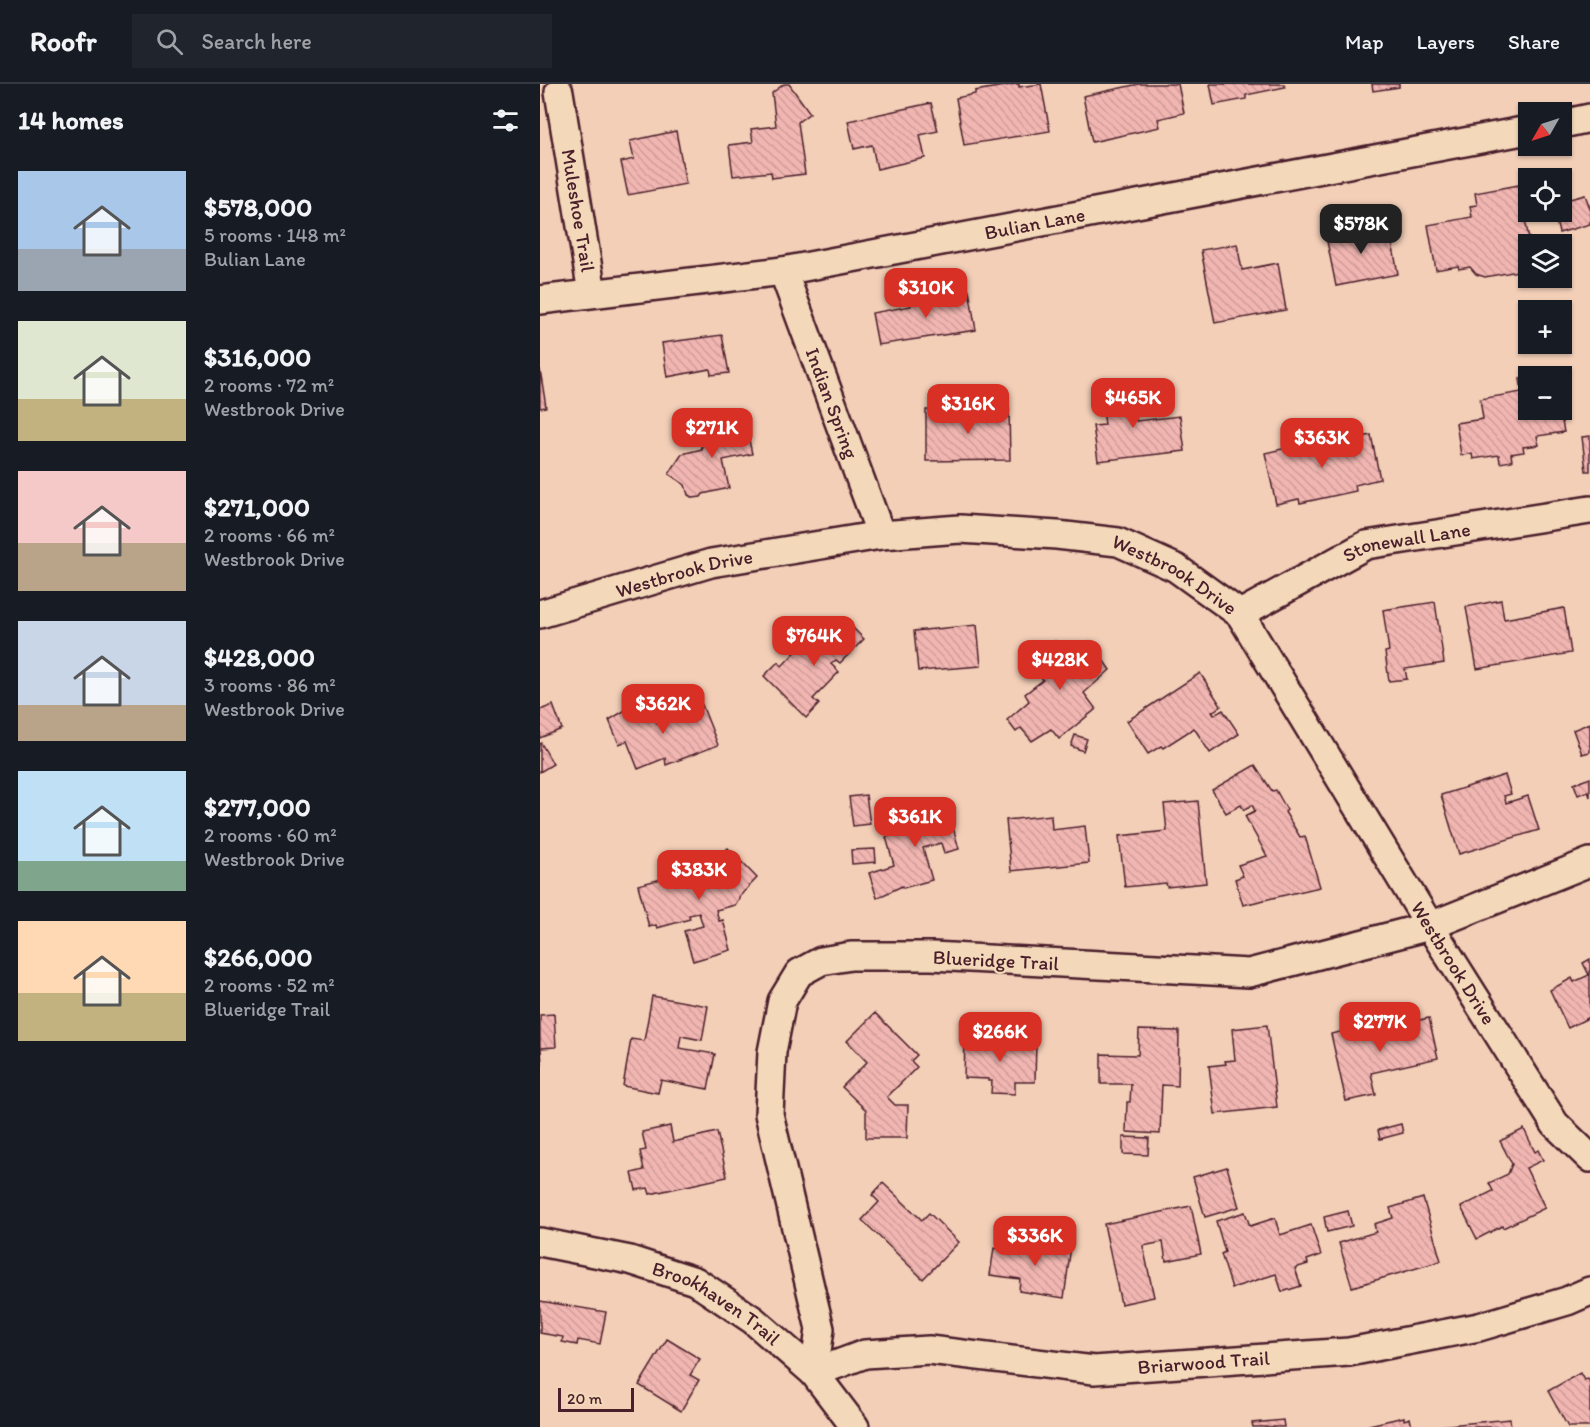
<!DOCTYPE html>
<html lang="en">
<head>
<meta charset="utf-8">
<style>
	body { margin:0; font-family:Itim,sans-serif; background:#20242c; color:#f1f3f6; height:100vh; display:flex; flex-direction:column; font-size:22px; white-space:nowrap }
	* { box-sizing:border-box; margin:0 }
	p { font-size:20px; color:#9ea1a6 }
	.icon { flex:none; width:33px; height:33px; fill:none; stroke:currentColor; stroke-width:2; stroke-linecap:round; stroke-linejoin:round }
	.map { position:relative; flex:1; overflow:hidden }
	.side { display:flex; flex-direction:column; background:#171b24; width:540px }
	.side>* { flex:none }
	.needle { width:39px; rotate:231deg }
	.buttons { position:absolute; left:978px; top:18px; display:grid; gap:12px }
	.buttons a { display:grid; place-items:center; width:54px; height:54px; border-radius:0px; background:#171b24; box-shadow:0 2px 4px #0004; font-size:30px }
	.scale { position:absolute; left:18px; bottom:15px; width:76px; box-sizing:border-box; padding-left:6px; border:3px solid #4a1f2b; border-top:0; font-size:16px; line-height:21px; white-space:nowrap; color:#4a1f2b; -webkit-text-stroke:4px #f3d9ba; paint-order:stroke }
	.price { position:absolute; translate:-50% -51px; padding:0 14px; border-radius:12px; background:#d93025; color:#fff; font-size:20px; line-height:39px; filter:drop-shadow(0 2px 3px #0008) }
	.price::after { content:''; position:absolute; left:50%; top:36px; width:18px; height:14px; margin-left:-9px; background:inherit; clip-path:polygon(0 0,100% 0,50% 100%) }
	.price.current { background:#222; color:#fff }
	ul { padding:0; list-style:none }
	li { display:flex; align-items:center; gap:18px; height:150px; padding:0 18px }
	li span { display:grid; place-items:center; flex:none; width:168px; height:120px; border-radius:0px; color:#555 }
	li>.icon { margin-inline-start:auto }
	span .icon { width:72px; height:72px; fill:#fffc; stroke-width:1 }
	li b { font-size:26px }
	h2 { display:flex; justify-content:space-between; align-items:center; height:72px; padding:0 18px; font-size:26px }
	header { display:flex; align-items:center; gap:36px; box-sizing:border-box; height:84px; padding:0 30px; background:#171b24; border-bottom:2px solid #363941 }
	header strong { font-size:28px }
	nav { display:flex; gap:33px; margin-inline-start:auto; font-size:21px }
	.search { width:420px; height:54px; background:#20242c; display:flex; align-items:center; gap:15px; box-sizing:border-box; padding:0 21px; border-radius:0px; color:#9ea1a6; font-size:22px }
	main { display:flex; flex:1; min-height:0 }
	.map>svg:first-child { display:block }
	.building { fill:url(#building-back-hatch); stroke:#4a1f2b; stroke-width:1.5 }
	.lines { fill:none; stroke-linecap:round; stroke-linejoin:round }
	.minor-casing { stroke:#4a1f2b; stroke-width:32 }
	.minor { stroke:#f3d9ba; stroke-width:27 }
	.labels { text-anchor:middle; stroke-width:4.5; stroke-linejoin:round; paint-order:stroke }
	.street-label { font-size:20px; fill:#4a1f2b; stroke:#f3d9ba }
</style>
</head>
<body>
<header>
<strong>Roofr</strong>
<div class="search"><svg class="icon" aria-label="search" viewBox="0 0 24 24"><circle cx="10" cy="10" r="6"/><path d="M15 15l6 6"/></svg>Search here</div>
<nav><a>Map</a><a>Layers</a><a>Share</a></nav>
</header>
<main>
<section class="side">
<h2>14 homes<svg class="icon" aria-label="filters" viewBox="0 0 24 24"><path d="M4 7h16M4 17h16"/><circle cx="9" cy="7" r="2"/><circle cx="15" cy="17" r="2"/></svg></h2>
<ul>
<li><span style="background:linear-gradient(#a9c7e8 65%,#9aa5b1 0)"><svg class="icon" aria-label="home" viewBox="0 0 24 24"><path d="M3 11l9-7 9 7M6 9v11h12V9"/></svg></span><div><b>$578,000</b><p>5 rooms · 148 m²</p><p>Bulian Lane</p></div></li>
<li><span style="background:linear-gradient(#dfe7d0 65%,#c2b280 0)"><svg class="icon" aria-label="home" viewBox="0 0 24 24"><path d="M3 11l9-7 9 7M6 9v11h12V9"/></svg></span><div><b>$316,000</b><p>2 rooms · 72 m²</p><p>Westbrook Drive</p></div></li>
<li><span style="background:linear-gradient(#f6c9c9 60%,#b9a48a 0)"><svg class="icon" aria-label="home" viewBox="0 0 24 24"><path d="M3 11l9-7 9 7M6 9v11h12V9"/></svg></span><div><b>$271,000</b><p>2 rooms · 66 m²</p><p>Westbrook Drive</p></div></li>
<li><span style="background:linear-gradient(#c9d6e8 70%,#b9a48a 0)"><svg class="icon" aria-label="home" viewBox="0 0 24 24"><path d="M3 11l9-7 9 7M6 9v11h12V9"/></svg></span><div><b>$428,000</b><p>3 rooms · 86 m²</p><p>Westbrook Drive</p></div></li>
<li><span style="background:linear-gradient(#bfe0f5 75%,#7fa58c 0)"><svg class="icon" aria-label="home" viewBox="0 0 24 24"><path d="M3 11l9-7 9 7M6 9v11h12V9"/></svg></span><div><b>$277,000</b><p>2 rooms · 60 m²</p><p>Westbrook Drive</p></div></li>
<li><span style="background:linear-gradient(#ffd9b3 60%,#c2b280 0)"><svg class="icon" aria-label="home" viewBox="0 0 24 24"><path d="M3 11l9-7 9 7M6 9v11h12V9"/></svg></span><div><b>$266,000</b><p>2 rooms · 52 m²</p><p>Blueridge Trail</p></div></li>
</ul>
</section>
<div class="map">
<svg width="1050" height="1343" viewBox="0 0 1050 1343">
	<defs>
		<pattern id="building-back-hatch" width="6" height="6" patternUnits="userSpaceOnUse" patternTransform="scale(1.5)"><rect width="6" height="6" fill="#f1b6b1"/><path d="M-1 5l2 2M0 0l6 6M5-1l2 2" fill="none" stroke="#d09c98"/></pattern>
	</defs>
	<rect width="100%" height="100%" fill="#f3cfb8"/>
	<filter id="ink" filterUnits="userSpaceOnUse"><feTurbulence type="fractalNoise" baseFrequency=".0167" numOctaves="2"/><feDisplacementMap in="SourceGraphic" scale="12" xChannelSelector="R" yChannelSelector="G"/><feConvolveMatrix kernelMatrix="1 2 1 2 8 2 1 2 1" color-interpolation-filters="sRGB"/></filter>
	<g filter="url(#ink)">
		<!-- building -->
		<g class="building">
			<path d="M244,0H249L270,29L258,38L265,90L232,94L231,88L193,92L189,61L213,58L211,45L236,42L232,9Z"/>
			<path d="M476,0H479V3L501,0L510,47L424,61L416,14L435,10V7Z"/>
			<path d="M599,0H638L644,29L618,35L620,43L552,58L543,12Z"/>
			<path d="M670,0H744L745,3L706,11V15L674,21Z"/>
			<path d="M832,0H859V3L833,7Z"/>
			<path d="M391,19L398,47L380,51L385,74L337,85L332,61L314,65L308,37Z"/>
			<path d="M136,47L146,100L88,111L81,78L94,75L90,57Z"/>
			<path d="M978,101L990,160L988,164L982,165L984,186L945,193L936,190L930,183L919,185L918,182L896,186L888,141L932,133L930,122L937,121L935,109Z"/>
			<path d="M1045,111L1050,124V140L1019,149L1014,128H1022V117Z"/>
			<path d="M849,142L858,190L796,202L785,147L802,144L804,151Z"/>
			<path d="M697,160L702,186L738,179L746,226L675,239L661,166Z"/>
			<path d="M429,206L436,246L338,261L332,229L371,222L370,216Z"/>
			<path d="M182,251L189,289L171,291L170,285L127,293L122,259Z"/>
			<path d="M0,285L6,323L0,324Z"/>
			<path d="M988,294V326H1020L1024,348L997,352L999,361L983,363L984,368L971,370L972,377L960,379L959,371L933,375L932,370L921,371L916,339L943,335L940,315L982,308L980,295Z"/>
			<path d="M588,299L591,322H593L596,337L640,332L645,367L558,377L553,342L565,341L560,302Z"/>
			<path d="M469,325L470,376L386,377V326Z"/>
			<path d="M205,337L212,370L183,376L189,404L163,410L161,413L153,414L148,411L145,401L129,390L142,370L162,365L158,346L162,340L166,345Z"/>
			<path d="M831,351L840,395L815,401L816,407L760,419L759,415L736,420L725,369L793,353L795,359Z"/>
			<path d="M1050,352V387H1046L1042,353Z"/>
			<path d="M961,516L964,535L1024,524L1031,569L937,585L926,523Z"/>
			<path d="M895,518L904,579L865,585L867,595L849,597L845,568L849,567L843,526Z"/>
			<path d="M303,534L324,555L300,579L296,576L291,580L299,588L273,615L279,620L266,634L224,592L238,578L242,582L267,556L272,561L275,557L278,559Z"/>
			<path d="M437,541L441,582L378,587L374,547Z"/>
			<path d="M515,557L527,574L550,557L570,586L544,609L556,625L519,655L511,645L492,657L481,644L476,648L467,636L489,617L485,610L503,596L489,575Z"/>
			<path d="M660,589L681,622L672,628L674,631L683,626L699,650L670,669L654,644L623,664L621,662L608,670L587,637Z"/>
			<path d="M102,616L109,637L115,634L117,639L162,621L178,661L126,681L125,674L98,685L87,657L79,660L69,636Z"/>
			<path d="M13,621L22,645L0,654V626Z"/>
			<path d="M1050,639V668L1042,670L1033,646Z"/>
			<path d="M535,651L547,655L543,667L531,662Z"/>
			<path d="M1,659L13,680L0,688V660Z"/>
			<path d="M715,681L732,707L736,706L747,726L745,728L760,753L765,752L780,803L703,821L695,795L703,792L698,781L727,772L705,732L715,727L712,721L704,726L701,721L686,729L672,706Z"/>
			<path d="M965,691L971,710L964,712L966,719L988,712L999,746L919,770L901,711Z"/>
			<path d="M1050,694V713L1048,707L1038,711L1034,700Z"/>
			<path d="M326,711L330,740L313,742L309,713Z"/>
			<path d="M658,717L666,799L627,803L626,799L585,803L579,752L627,747L624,720Z"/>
			<path d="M406,718L419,765L404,769L401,759L383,764L392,796L363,804L362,802L337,814L329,789L354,781L346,753L363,748L358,732Z"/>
			<path d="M511,731L512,746L545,742L549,779L471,787L466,736Z"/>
			<path d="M188,764L217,794L199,813V815L195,821L176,826L179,837L183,836L191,866L153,877L144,847L163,842L159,829L149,831L150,835L117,844L116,841L109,843L98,801L133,792L132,788L175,776Z"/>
			<path d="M335,765L336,778L312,780L311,766Z"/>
			<path d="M1050,875V933L1028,944L1010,906L1032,894L1034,898L1049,891L1043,879Z"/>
			<path d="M112,912L168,922L162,956L141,952L139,964L175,970L168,1005L121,996L118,1009L83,1002L91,955L104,957Z"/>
			<path d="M335,929L377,971L371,977L377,983L347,1013L355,1021H368L367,1054H326V1026L302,1003L327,978L307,957Z"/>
			<path d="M14,930L16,963L1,964L2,981H0V931Z"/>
			<path d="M889,934L898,974L831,989L836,1011L806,1017L791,950L827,942L828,947Z"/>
			<path d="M727,941L737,1023L675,1030L669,982L686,980L685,977L695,976L692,945Z"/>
			<path d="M599,946L639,947L638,1002L622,1001L620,1050L586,1048L587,1018H590L591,1000H561V970L598,971Z"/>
			<path d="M425,955L496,960L495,998H475V1010L451,1009L452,997H448V995L424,994Z"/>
			<path d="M861,1040L863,1049L840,1055L838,1046Z"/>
			<path d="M130,1042L133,1058L177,1048L187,1093L110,1110L108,1104L96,1106L92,1089L104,1086L100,1067L106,1066L102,1048Z"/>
			<path d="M984,1045L995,1068L998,1066L1003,1076L986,1084L1005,1124L963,1144L962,1142L937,1155L921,1123L953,1107L949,1099L968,1090L972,1080L960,1057Z"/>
			<path d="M583,1053L609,1054L608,1071L583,1070Z"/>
			<path d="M687,1083L699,1123L665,1133L653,1093Z"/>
			<path d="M343,1099L382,1136L389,1129L419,1158L383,1195L322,1136L339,1118L332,1111Z"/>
			<path d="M883,1114L901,1177L812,1203L799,1159L836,1148L834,1140L853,1134L850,1124Z"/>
			<path d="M651,1122L661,1170L626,1177L623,1158L603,1162L614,1213L581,1220L564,1140Z"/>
			<path d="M808,1127L812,1142L787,1148L784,1133Z"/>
			<path d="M705,1128L710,1142L735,1134L740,1151L771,1141L781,1171L767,1176L768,1180L755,1184L761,1202L742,1208L736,1190L692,1204L681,1170L685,1168L676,1137Z"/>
			<path d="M486,1156L531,1162L524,1214L479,1207L480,1195L450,1191L454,1164L485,1168Z"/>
			<path d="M0,1217L66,1228L60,1260L38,1256L37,1261L22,1258L23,1253L0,1249Z"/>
			<path d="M127,1255L160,1275L150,1291L159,1296L141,1327L99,1301Z"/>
			<path d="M1040,1289L1044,1296L1048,1295L1050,1299V1343H1028L1008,1307Z"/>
			<path d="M864,1333V1336L870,1334L872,1343H830L829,1341Z"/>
			<path d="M970,1335L971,1343H899V1342Z"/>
			<path d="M743,1336L744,1343H713L712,1339Z"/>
		</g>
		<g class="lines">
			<!-- minor casing -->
			<g class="minor-casing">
				<g id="minor">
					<path id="s1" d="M19,8L52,209"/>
					<path d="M1022,40L1050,34"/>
					<path id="s2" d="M243,187L341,451"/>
					<path id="s3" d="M0,216L243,187L988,46"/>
					<path id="s4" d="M0,530L171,479L341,451L420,445L517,451L578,458L636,484L700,530L890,842L1015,1040L1050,1074"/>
					<path id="s5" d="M700,530L826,461L1050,426"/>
					<path id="s6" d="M1050,778L890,842L709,889L392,872H311L281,877L259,889L242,917L232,968L229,1030L280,1245L274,1289L325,1270L389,1266L554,1286L809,1268L939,1243L1027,1217L1050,1207"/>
					<path id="s7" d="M0,1158L90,1176L155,1197L213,1236L274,1289L315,1343"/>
				</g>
			</g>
			<!-- minor -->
			<use href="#minor" class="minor"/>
		</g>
	</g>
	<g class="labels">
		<!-- street labels -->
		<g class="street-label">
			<text dy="7" stroke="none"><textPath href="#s1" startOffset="120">Muleshoe Trail</textPath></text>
			<text dy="7" stroke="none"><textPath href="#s3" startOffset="501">Bulian Lane</textPath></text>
			<text dy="7" stroke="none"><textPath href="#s2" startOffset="141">Indian Spring</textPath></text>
			<text dy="7" stroke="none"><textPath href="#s5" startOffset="184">Stonewall Lane</textPath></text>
			<text dy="7" stroke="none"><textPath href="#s4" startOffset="150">Westbrook Drive</textPath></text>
			<text dy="7" stroke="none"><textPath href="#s4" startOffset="654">Westbrook Drive</textPath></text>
			<text transform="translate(456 876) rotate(3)" y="7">Blueridge Trail</text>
			<text dy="7" stroke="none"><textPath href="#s4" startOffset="1140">Westbrook Drive</textPath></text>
			<text dy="7" stroke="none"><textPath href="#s7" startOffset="189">Brookhaven Trail</textPath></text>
			<text dy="7" stroke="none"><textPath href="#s6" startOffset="1620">Briarwood Trail</textPath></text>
		</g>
	</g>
</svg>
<div class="buttons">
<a><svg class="needle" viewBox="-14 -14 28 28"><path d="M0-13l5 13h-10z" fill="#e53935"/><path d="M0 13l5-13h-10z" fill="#9ea1a6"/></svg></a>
<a><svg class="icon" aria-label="locate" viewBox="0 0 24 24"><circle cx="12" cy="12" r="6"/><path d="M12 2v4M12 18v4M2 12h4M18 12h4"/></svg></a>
<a><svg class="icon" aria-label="layers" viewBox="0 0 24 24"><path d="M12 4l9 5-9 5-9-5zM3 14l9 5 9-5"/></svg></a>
<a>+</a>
<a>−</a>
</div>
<div class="scale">20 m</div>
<b class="price current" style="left:821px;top:171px">$578K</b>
<b class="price" style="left:386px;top:235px">$310K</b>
<b class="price" style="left:593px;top:345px">$465K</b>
<b class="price" style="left:428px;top:351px">$316K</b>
<b class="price" style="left:172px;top:375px">$271K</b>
<b class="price" style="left:782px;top:385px">$363K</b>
<b class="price" style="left:274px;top:583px">$764K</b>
<b class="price" style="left:520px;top:607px">$428K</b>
<b class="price" style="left:123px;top:651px">$362K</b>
<b class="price" style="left:375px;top:764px">$361K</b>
<b class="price" style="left:159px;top:817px">$383K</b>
<b class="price" style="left:840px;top:969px">$277K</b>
<b class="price" style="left:460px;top:979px">$266K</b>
<b class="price" style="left:495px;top:1183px">$336K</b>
</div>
</main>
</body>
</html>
